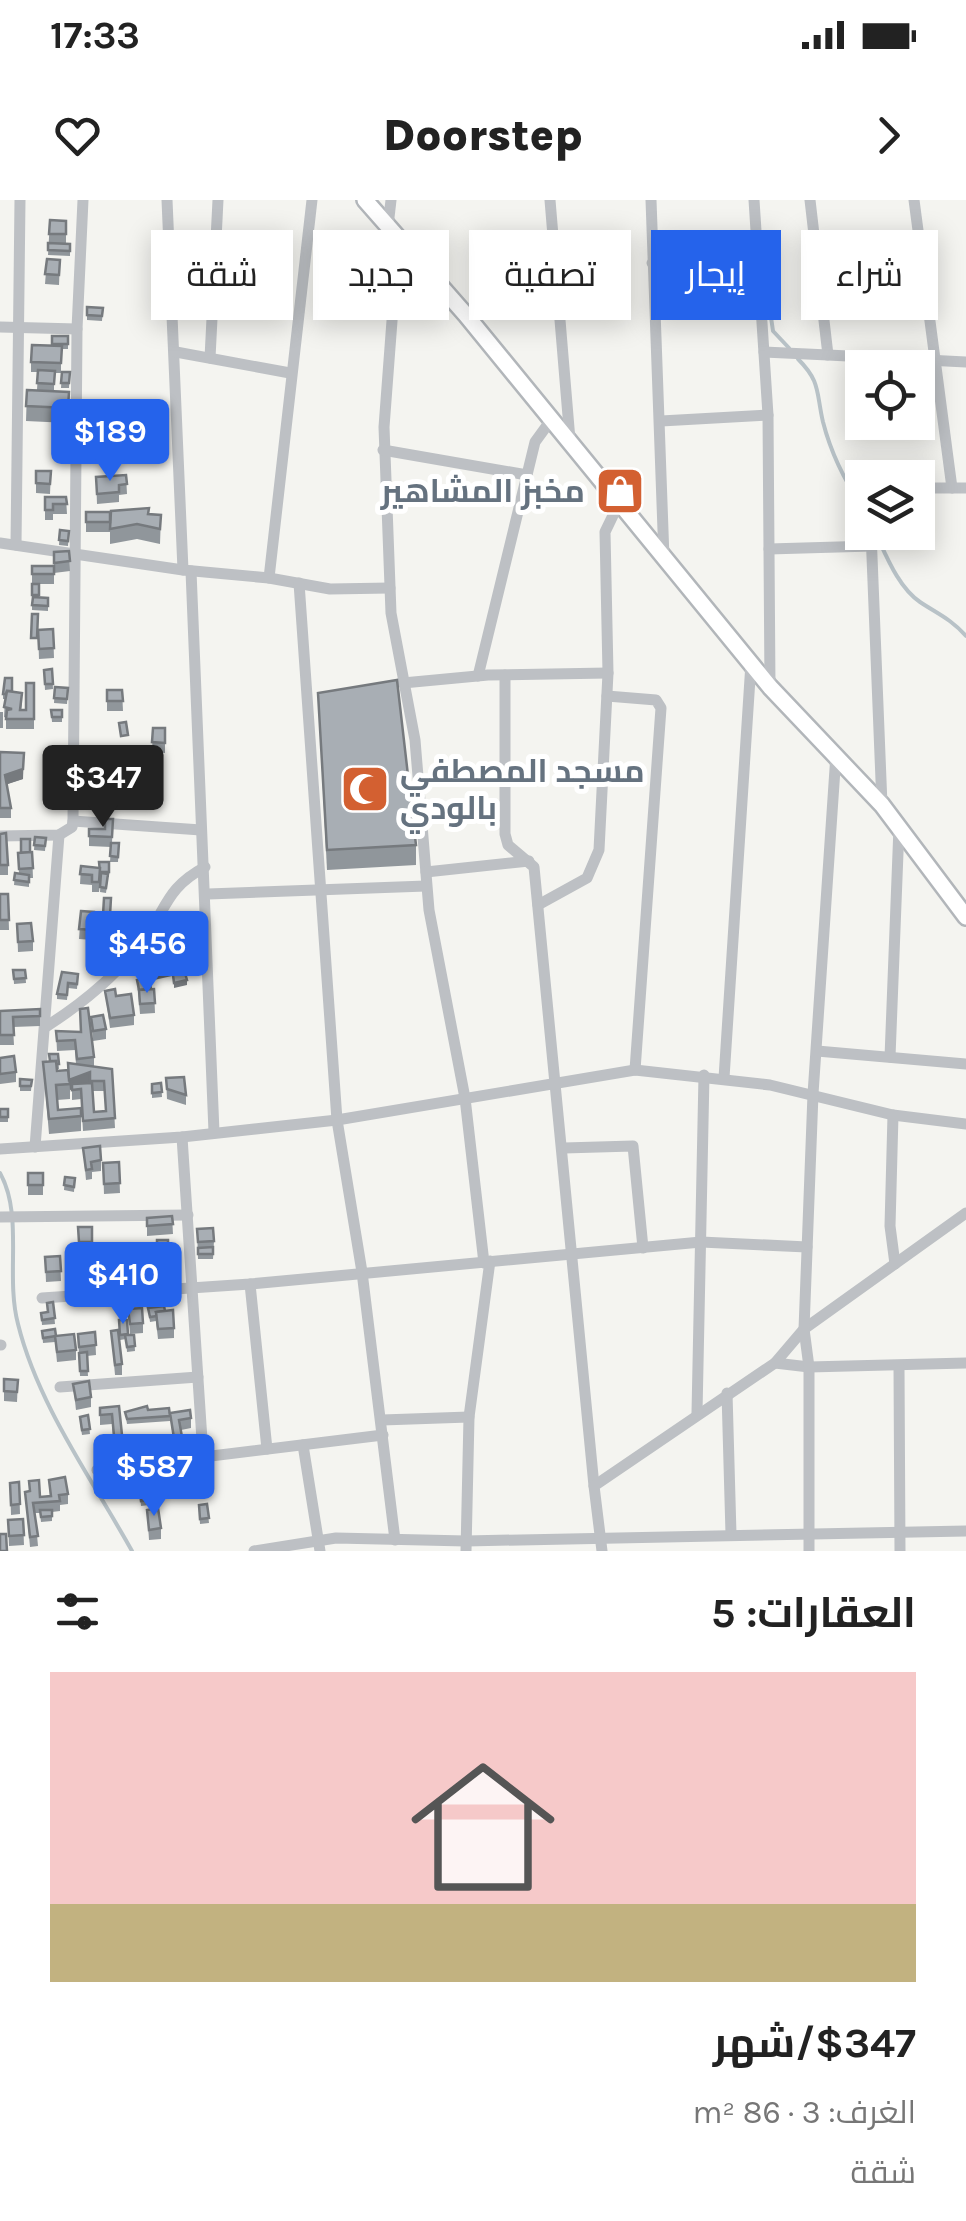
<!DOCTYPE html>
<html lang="ar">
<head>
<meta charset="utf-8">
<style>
	body { margin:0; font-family:Karla,Cairo,sans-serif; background:#f2f2f2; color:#222; direction:rtl; height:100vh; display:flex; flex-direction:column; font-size:38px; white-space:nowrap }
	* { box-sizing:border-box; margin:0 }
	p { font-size:32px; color:#767676 }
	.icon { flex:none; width:55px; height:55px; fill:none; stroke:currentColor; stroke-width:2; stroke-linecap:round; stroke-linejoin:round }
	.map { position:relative; height:1351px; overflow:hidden; direction:ltr }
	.details { display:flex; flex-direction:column; background:#fff; flex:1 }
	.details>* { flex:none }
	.hud { position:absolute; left:30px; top:30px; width:908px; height:90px; direction:rtl; display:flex; gap:20px }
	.buttons { position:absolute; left:845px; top:150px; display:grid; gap:20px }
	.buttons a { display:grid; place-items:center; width:90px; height:90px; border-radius:0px; background:#fff; box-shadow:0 5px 25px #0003; font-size:50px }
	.price { position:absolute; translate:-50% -85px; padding:0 22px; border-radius:10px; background:#2563eb; color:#fff; font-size:32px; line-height:65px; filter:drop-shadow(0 2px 5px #0008) }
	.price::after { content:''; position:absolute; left:50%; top:60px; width:30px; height:22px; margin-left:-15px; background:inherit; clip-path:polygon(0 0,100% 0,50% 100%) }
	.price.current { background:#222; color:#fff }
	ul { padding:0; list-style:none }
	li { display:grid; align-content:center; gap:20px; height:530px; padding:0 50px }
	li span { display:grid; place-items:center; height:310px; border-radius:0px; color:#555 }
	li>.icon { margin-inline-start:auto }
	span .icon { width:180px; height:180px; fill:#fffc; stroke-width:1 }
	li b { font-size:42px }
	h2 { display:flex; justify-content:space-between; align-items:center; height:120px; padding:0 50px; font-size:42px }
	.tag { padding:0 35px; border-radius:0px; background:#fff; box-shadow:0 5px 25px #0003; font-size:35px; line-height:90px }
	.tag.current { background:#2563eb; color:#fff }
	.status { display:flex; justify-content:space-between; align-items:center; height:70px; padding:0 50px; background:#fff; direction:ltr }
	.status svg { height:28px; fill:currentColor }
	header { display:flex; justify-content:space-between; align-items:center; height:130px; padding:0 50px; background:#fff; font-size:45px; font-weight:800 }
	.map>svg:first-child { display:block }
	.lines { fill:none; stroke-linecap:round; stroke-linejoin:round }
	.stream { stroke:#b8c2c7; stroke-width:4 }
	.secondary-casing { stroke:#b2b6ba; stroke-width:20 }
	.street { stroke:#bdc0c4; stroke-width:11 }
	.secondary { stroke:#fff; stroke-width:15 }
	.wall { fill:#90969b; fill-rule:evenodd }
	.shaded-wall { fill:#767a7e }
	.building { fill:#a8aeb4; stroke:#767a7e; stroke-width:2.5 }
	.labels { text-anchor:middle; stroke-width:10; stroke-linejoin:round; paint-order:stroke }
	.poi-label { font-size:32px; font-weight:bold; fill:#65727f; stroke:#fff; text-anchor:end }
</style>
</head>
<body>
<div class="status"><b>17:33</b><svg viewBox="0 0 49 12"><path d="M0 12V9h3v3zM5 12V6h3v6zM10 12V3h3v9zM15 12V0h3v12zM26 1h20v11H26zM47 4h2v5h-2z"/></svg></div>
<header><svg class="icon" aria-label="forward" viewBox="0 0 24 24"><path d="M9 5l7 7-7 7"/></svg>Doorstep<svg class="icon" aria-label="heart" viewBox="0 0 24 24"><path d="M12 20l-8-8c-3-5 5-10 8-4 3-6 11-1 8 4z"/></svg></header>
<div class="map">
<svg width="966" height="1351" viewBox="0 0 966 1351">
	<rect width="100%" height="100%" fill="#f4f4f0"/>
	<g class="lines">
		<!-- stream -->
		<g class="stream">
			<path d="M764,69L773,131L789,148"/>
			<path d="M798,159C821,182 816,192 823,222C831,253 844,280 862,306"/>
			<path d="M875,332C886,355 898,387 920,402C938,414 951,419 966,436"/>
			<path d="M0,973C24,1016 5,1075 18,1124C38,1205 92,1279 132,1351"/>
		</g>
		<!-- secondary casing -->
		<g class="secondary-casing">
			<path id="secondary" d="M365,0L466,115L770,487L882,605L966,717"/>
		</g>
		<!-- street -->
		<g class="street">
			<path d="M167,0L183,370"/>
			<path d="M550,0L570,240"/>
			<path d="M651,0L664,358"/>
			<path d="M754,0L768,215L770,487"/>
			<path d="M810,0L828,155L966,162"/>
			<path d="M914,0L952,288"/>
			<path d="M388,26L391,0"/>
			<path d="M411,52L395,81L384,227L391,413L415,540L429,710L465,898L484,1063"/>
			<path d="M652,63L757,56"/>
			<path d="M0,127L77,129"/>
			<path d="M176,152L290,173"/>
			<path d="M764,152L828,155"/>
			<path d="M210,158L218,0"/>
			<path d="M661,221L768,215"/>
			<path d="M383,250L527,275"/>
			<path d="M918,288H966"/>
			<path d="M871,332L882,605"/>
			<path d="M0,343L183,370L269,378L312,0"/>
			<path d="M16,345L20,0"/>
			<path d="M769,349L872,346"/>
			<path d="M191,371L214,932"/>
			<path d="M269,378L330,389L390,388"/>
			<path d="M299,383L337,920L362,1072L395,1340"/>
			<path d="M505,475V634L508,645L534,667L594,1286"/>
			<path d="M478,476L535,242L551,220"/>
			<path d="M403,483L488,475L608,473"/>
			<path d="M607,496L656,500L661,508L635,870"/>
			<path d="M73,621L201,630"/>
			<path d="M0,636L59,635L72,627L73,621L77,129L83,0"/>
			<path d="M426,672L529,661"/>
			<path d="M208,694L426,686"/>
			<path d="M538,705L587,678L599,650L608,473L605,332L619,303"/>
			<path d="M47,826C83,803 115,777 141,743C167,711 164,689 205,667"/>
			<path d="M817,851L966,864"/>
			<path d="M890,857L899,627"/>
			<path d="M724,878L751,463"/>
			<path d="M893,915L890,1026L895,1064"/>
			<path d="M182,937L203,1255"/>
			<path d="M35,947L59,635"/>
			<path d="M564,948L633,946L643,1048"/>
			<path d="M0,949L182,937L337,920L635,870L770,885L893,915L966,924"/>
			<path d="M0,1017L188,1015"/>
			<path d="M250,1084L267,1249"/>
			<path d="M42,1098L250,1084L701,1042L807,1047"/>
			<path d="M0,1145H1"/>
			<path d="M775,1163L809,1167L966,1163"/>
			<path d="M899,1167L900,1351"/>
			<path d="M60,1187L198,1177"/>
			<path d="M727,1193L731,1334"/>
			<path d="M697,1213L704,875"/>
			<path d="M382,1220L469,1217"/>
			<path d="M303,1245L320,1351"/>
			<path d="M97,1270L383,1235"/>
			<path d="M254,1351L336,1338L466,1341L966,1331"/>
			<path d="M466,1351L469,1217L490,1061"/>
			<path d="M602,1351L594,1286L775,1163L804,1129L966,1013"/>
			<path d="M809,1351V1167L804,1129L813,894L836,554"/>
		</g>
		<!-- secondary -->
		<use href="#secondary" class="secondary"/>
	</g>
	<!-- wall -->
	<g class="wall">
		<path d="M50,20L66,21V44H70V56L48,55Z"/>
		<path d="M47,59L60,60L59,85L45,84Z"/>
		<path d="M87,107L103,108L102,121L87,120Z"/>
		<path d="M52,136H68V149H61V173H54V191L69,192L68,223L26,221L27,190H37L38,172H31V162L52,146Z"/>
		<path d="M62,172H70L69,188H61Z"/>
		<path d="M94,237L95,251L84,252L83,243Z"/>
		<path d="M51,271L50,294L36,293V283Z"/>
		<path d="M126,275L127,294L119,295V302L97,304L96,277Z"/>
		<path d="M45,297H66L67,314H53V320H45Z"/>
		<path d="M86,312L161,315L160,344L137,339L110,344V332H86Z"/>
		<path d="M60,330L69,331L68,346L59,345Z"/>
		<path d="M69,351L70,371L54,373V368V384H39V398H48V411L32,410V366H54V352Z"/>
		<path d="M53,429L54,458L39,459L38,430Z"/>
		<path d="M52,469L53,489L45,490L44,470Z"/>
		<path d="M34,483V529H6V518L4,517L5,499H3V494L12,491L22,503L21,510H26Z"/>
		<path d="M55,487L68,488L67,504L54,503Z"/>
		<path d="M107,490H122L123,511H107Z"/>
		<path d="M318,493L416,645V665L327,670Z"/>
		<path d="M51,510H62V522H52Z"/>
		<rect x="0" y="512" width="3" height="16"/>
		<path d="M153,528H165V553L152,552Z"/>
		<path d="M0,552L23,579L7,584L11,608V618H0Z"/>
		<path d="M124,561L122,583L103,581V571Z"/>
		<path d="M113,619L112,643H119L118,662H110L111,647L89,646V629H105Z"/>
		<path d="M0,634L8,665V675H0Z"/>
		<path d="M35,637L46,638L45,651L34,650Z"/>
		<path d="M32,652L33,678H29V687L14,685L15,673L19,674L18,653Z"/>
		<path d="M109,662V677H108L106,693L100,692L101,677L99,692H92V685L80,684L81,666L100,668Z"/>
		<path d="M0,694H8L9,730H0Z"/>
		<path d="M81,711L94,712L93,740L79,739Z"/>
		<path d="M17,724L33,741V751L18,752Z"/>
		<path d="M182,740V754L168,755L167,742Z"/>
		<path d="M13,770H25L26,783L14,784Z"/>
		<path d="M78,774L77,789L68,788L67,800L57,799V794Z"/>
		<path d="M137,780L151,789H154L155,813L140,814Z"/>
		<path d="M105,791L116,796L134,815V825L110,828Z"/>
		<path d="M40,809V826L13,827L14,845H0V811Z"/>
		<path d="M91,817L106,829V839L93,841Z"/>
		<path d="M56,831L81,832L94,857V866L112,869L115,928L83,931L81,899L72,900V889L70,890V899L57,900L58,910L81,908V931L49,934L43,862L50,861L58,854L59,869H57V871L68,870L76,864L75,850L57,851ZM93,891H104L106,911L94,912Z"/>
		<path d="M0,858L16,872V882L0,884Z"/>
		<path d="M166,878L186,895V905L167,899Z"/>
		<path d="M20,879L32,880L31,891H20Z"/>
		<path d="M161,883L162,897L152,898V884Z"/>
		<rect x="0" y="909" width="8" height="13"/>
		<path d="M83,948L101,960V971L92,972V979L86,980Z"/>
		<path d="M119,962L120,993L104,994L103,963Z"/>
		<rect x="28" y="973" width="15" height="22"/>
		<path d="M65,977L75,978L74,992L64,990Z"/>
		<path d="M172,1016L173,1034L147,1036V1018Z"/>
		<path d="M78,1027L92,1042V1052H79Z"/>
		<path d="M197,1029L214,1041L213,1059H198Z"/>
		<rect x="157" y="1040" width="11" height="12"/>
		<path d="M60,1056L61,1081L46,1082L45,1057Z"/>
		<path d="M53,1102L55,1124L42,1125L41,1113L47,1112Z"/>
		<path d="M148,1108L165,1111L174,1128V1138L158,1139L156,1121L150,1122Z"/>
		<path d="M128,1109L143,1123V1133L130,1134Z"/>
		<path d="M119,1120L128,1135H134L135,1151L127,1152L126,1139L120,1140Z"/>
		<path d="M42,1131L56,1136L76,1150V1160L57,1162L55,1142L43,1143Z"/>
		<path d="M111,1131L122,1164V1175H115Z"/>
		<path d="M95,1132L96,1155L87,1156L88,1176H80L78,1134Z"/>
		<path d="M4,1179L18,1180L17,1202L4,1201Z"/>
		<path d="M73,1184L91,1197V1207L76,1210Z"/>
		<path d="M119,1206L122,1245L114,1246L112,1224L100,1225V1208Z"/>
		<path d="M169,1208L170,1221L127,1224L125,1212Z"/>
		<path d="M170,1213L191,1218V1228L181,1230L182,1247L174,1248Z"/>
		<path d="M88,1215L90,1234L82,1235L80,1222Z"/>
		<path d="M49,1280L68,1294V1304L60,1305V1311L52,1312V1321L41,1322L40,1313H35L38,1346L30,1347L25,1292L40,1297H50Z"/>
		<path d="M19,1282L20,1314L11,1315L10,1283Z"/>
		<path d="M139,1286L149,1300V1305L141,1306Z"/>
		<path d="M207,1304L209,1323L200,1324L199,1305Z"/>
		<path d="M147,1310L161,1328V1339L149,1340Z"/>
		<path d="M23,1319L24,1345L9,1346L8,1320Z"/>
	</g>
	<!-- shaded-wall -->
	<g class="shaded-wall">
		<path d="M24,553L23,579L5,585V575Z"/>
		<path d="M172,766V776L154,780V770Z"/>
		<path d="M187,780V785L174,788V783Z"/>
		<path d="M90,872V882L70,890L69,880Z"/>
	</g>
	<!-- building -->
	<g class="building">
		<path d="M50,20L66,21V34H49Z"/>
		<path d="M48,43L70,44V51L48,50Z"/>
		<path d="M47,59L60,60L59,75L45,74Z"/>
		<path d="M87,107L103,108L102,116L87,115Z"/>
		<rect x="52" y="136" width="16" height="8"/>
		<path d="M32,145L62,146L61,163L31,162Z"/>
		<path d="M38,170L55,171L54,184L37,183Z"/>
		<path d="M62,172H70L69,183H61Z"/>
		<path d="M27,190L69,192L68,208L26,206Z"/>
		<path d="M94,237L95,246L84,247L83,238Z"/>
		<path d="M36,271H51L50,284L36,283Z"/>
		<path d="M126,275L127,284L119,285V292L97,294L96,277Z"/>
		<path d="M45,297H66L67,304H53V310H45Z"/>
		<path d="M149,308L148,314L161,315L160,329L137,324L110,329L111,311Z"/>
		<rect x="86" y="312" width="24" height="10"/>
		<path d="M60,330L69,331L68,341L59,340Z"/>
		<path d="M69,351L70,361L54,363V352Z"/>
		<rect x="32" y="366" width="22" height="8"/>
		<rect x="32" y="384" width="7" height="11"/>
		<path d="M33,397L48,398V406L32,405Z"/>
		<path d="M32,414H38L37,438H31Z"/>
		<path d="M53,429L54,448L39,449L38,430Z"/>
		<path d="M52,469L53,484H45L44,470Z"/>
		<path d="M5,478H12V491H7L6,494H3Z"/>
		<path d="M397,480L416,645L327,650L318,493Z"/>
		<path d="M26,483H34V519H6L7,510L12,509L4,507L7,491L22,493L20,510H26Z"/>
		<path d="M55,487L68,488L67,499L54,498Z"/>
		<path d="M107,490H122L123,501H107Z"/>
		<path d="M51,510H62V517H52Z"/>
		<path d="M126,522L128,535L121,536L119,523Z"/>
		<path d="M153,528H165V543L152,542Z"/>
		<path d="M105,549L124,551L122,573L103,571Z"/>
		<path d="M0,552L24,553L23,569L5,575L11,608H0Z"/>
		<path d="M105,619H113L112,637L89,636V629H105Z"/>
		<path d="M6,633L8,665H0V634Z"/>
		<path d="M35,637L46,638L45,646L34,645Z"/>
		<path d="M21,639H30V652L21,653Z"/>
		<path d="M111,643H119L118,657L110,656Z"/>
		<path d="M32,652L33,668L19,669L18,653Z"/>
		<path d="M99,662H109V672H100Z"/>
		<path d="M81,666L100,668L99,682H92V675L80,674Z"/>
		<path d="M15,673L29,675V682L14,680Z"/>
		<path d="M101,673L108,674L106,688L100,687Z"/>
		<path d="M0,694H8L9,720H0Z"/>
		<path d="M104,698H111L110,715H103Z"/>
		<path d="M81,711L94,712L93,730L79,729Z"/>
		<path d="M31,723L33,741L18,742L17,724Z"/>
		<path d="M182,740V749L168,750L167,742Z"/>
		<path d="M159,754L161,761L170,759L172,766L154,770L151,756Z"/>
		<path d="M13,770H25L26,778L14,779Z"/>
		<path d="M62,772L78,774L77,784L68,783L67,795L57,794Z"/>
		<path d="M185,773L187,780L174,783L173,775Z"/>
		<path d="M149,778L151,789L139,790L137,780Z"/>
		<path d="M115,789L116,796L131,794L134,815L110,818L105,791Z"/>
		<path d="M154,789L155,803L140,804L139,790Z"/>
		<path d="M88,808L94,857L77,859L75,840L57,841L56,831L81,832L80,809Z"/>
		<path d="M40,809V816L13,817L14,835H0V811Z"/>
		<path d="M103,815L106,829L93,831L91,817Z"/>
		<path d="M49,854H58L59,864H56V861H50Z"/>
		<path d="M14,856L16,872L0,874V858Z"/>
		<path d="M56,861L57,871L68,870L70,884L56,885L58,910L81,908V916L49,919L43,862Z"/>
		<path d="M68,863L112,869L115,918L83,921L81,889L72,890V884L92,883L94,912L106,911L104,881H90V872L69,880Z"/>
		<path d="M184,877L186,895L167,889L166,878Z"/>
		<path d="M20,879L32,880L31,886H20Z"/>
		<path d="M161,883L162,892L152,893V884Z"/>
		<rect x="0" y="909" width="8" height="8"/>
		<path d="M100,946L101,960L91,962L92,969L86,970L83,948Z"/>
		<path d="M119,962L120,983L104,984L103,963Z"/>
		<rect x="28" y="973" width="15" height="12"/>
		<path d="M65,977L75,978L74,987L64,985Z"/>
		<path d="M172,1016L173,1024L147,1026V1018Z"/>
		<path d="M78,1027H92V1042H79Z"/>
		<path d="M213,1028L214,1041L198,1042L197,1029Z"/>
		<rect x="157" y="1040" width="11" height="7"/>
		<path d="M213,1047V1054H198V1048Z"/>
		<path d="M60,1056L61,1071L46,1072L45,1057Z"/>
		<path d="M53,1102L55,1118L42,1120L41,1113L48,1112L47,1103Z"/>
		<path d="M164,1106L165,1111L156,1112L157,1116L150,1117L148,1108Z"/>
		<path d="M142,1108L143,1123L130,1124L128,1109Z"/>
		<path d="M173,1110L174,1128L158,1129L156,1112Z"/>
		<path d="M119,1120H127L128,1134L120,1135Z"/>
		<path d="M55,1129L56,1136L43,1138L42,1131Z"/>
		<path d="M118,1130L122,1164L115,1165L111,1131Z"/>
		<path d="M95,1132L96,1145L79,1147L78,1134Z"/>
		<path d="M74,1134L76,1150L57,1152L55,1136Z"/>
		<path d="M125,1135H134L135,1146L127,1147Z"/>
		<path d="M87,1152L88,1171H80L79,1153Z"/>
		<path d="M4,1179L18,1180L17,1192L4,1191Z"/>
		<path d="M89,1181L91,1197L76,1200L73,1184Z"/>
		<path d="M119,1206L122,1235L114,1236L112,1214L100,1215V1208Z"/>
		<path d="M147,1206L148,1210L169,1208L170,1216L127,1219L125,1212Z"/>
		<path d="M190,1210L191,1218L179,1220L182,1237L174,1238L170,1213Z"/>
		<path d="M88,1215L90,1229L82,1230L80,1217Z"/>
		<path d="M65,1277L68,1294L59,1295L60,1301L33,1303L38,1336L30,1337L25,1292L30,1291L29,1281L39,1280L40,1297L51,1296L49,1280Z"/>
		<path d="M19,1282L20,1304L11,1305L10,1283Z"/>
		<path d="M147,1285L149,1300L141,1301L139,1286Z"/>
		<path d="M207,1304L209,1318L200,1319L199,1305Z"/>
		<path d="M158,1308L161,1328L149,1330L147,1310Z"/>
		<path d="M40,1310H52V1316L41,1317Z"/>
		<path d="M23,1319L24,1335L9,1336L8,1320Z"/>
		<path d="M0,1334H6L7,1351H0Z"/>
	</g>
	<!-- icons -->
	<defs>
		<g id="shop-square" transform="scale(2.5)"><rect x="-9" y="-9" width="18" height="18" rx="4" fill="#d36031" stroke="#fff"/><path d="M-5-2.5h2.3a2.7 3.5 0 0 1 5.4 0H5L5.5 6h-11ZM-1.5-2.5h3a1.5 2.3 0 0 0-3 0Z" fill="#fff"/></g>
		<g id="mosque-square" transform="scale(2.5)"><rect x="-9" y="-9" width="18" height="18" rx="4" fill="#d36031" stroke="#fff"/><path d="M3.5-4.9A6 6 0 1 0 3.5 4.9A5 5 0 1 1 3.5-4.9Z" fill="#fff"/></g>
	</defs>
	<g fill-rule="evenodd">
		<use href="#shop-square" x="620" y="291"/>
		<use href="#mosque-square" x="365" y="589"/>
	</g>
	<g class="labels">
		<!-- poi labels -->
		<g class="poi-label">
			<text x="585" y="302">مخبز المشاهير</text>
			<text x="400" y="582" text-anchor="start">مسجد المصطفي<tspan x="400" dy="37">بالودي</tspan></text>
		</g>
	</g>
</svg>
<div class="buttons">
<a><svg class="icon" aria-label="locate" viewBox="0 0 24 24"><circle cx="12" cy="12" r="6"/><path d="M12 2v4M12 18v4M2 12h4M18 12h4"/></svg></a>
<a><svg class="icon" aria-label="layers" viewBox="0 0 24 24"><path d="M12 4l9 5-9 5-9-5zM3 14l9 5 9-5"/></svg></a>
</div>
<b class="price" style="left:110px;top:284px">$189</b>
<b class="price current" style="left:103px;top:630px">$347</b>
<b class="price" style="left:147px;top:796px">$456</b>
<b class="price" style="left:123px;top:1127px">$410</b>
<b class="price" style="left:154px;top:1319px">$587</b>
<div class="hud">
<a class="tag">شراء</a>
<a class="tag current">إيجار</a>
<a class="tag">تصفية</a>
<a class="tag">جديد</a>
<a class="tag">شقة</a>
</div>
</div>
<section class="details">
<h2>العقارات: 5<svg class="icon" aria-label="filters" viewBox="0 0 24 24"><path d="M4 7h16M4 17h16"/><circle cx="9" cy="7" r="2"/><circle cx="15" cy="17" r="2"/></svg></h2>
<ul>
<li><span style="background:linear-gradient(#f6c9c9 75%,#c2b280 0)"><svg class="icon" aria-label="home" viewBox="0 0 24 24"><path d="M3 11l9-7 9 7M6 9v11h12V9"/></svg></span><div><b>$347/شهر</b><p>الغرف: 3 · 86 m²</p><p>شقة</p></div></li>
</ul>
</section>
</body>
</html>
